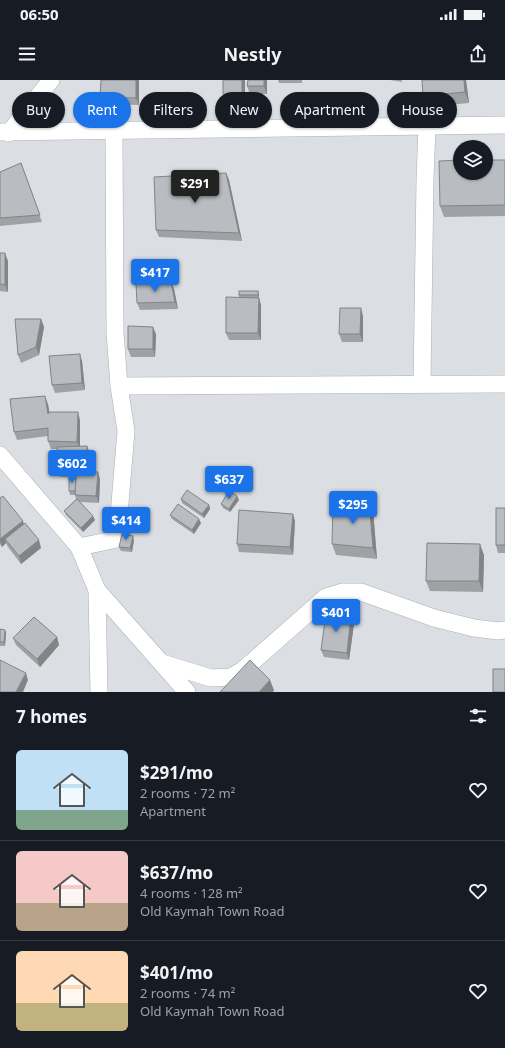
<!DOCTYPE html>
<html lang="en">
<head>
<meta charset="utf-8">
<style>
	body { margin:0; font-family:"Noto Sans",sans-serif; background:#242831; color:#f1f3f6; height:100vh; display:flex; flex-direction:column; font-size:15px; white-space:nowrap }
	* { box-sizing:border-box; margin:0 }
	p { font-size:13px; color:#9ea1a6 }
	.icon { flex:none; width:22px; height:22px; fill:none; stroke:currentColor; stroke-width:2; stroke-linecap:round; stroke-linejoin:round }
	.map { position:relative; height:612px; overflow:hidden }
	.details { display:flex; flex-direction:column; background:#171b24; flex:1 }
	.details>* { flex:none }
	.top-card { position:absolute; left:12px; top:12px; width:481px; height:36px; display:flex; gap:8px }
	.tools { position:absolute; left:453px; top:60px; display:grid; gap:8px }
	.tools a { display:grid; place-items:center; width:40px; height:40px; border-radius:50%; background:#171b24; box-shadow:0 1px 3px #0004; font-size:20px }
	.price { position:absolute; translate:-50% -34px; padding:0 9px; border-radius:4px; background:#1a73e8; color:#fff; font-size:13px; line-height:26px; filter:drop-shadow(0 1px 2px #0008) }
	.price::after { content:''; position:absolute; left:50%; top:24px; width:12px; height:9px; margin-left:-6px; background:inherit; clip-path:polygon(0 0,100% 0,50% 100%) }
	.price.current { background:#222; color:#fff }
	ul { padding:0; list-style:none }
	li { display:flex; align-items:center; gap:12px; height:100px; padding:0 16px }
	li+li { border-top:1px solid #363941 }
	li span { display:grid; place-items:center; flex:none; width:112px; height:80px; border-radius:6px; color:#555 }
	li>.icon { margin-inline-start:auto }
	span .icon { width:48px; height:48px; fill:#fffc; stroke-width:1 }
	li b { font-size:17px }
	h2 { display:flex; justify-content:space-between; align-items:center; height:48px; padding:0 16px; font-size:17px }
	.pill { padding:0 14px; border-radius:18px; background:#171b24; box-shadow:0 1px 3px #0004; font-size:14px; line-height:36px }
	.pill.current { background:#1a73e8; color:#fff }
	.status { display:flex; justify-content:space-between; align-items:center; height:28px; padding:0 20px; background:#171b24; direction:ltr }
	.status svg { height:11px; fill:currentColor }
	header { display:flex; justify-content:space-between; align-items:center; height:52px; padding:0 16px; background:#171b24; font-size:18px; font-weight:700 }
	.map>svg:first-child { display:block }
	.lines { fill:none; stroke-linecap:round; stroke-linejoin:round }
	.street-casing { stroke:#acafb3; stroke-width:18 }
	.street { stroke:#fff; stroke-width:17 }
	.wall { fill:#9fa2a5 }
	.shaded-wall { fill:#828486 }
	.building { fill:#b9bcc0; stroke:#828486 }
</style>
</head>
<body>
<div class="status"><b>06:50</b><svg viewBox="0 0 49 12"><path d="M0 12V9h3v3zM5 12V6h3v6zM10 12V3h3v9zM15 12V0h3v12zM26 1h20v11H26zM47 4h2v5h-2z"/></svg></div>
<header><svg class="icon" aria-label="menu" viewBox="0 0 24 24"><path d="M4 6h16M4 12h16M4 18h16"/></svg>Nestly<svg class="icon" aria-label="share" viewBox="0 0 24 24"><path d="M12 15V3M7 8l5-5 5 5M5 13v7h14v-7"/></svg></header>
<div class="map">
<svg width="505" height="612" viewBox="0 0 505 612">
	<rect width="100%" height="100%" fill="#dbdfe3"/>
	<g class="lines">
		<!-- street casing -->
		<g class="street-casing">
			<g id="street">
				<path d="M0,52L505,45"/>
				<path d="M9,53L51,0"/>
				<path d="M422,304L425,100L427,46"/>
				<path d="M119,306L505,304"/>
				<path d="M0,375L79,467L97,510L187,612"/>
				<path d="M79,467L117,459L126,351L119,306L115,252L114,52"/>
				<path d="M97,510L99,612"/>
				<path d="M162,583L211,598L231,597L243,590L326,517L342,512H361L434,538L474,548L498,551L505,550"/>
			</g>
		</g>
		<!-- street -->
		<use href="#street" class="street"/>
	</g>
	<!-- wall -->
	<g class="wall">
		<path d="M139,0V25L103,24L100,17Z"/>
		<path d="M223,0H245V24L226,22L223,14Z"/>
		<path d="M267,0V14H250L247,6Z"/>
		<path d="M278,0H302V3H279Z"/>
		<path d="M390,0H402V2Z"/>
		<path d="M422,0H466L469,23L427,27L423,16Z"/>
		<path d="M505,80V136L444,137L440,126Z"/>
		<path d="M21,83L42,142L0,146V92Z"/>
		<path d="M226,93L229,100L242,161L159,157L156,150Z"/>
		<path d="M0,173L8,181V212L0,211Z"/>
		<path d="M171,202L174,209L178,229L140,230L137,223Z"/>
		<path d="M258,211L259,215V219L261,225V260H229L226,253L239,217V215Z"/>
		<path d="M363,236V262H342L339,254Z"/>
		<path d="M41,239L44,247L39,275L21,283L18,275Z"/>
		<path d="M156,254L155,277H131L128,269Z"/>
		<path d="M82,281L85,310L55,313L52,305Z"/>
		<path d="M48,324L49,332L80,340V366H87L90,374V391L100,399L99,423L80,422L95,440L83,452L66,435L64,431L76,419L75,415H70L69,411L76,397H60L58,390L57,369H51L48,361V356L17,360L14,352Z"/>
		<path d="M237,416L239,420L230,432L223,428L221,424Z"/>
		<path d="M0,418L23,441L24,445L41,468L21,484L8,467L6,463L2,467L0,464Z"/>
		<path d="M181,419L209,425L210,429L204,438L182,423Z"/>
		<path d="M505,428V473H498L496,465Z"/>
		<path d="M373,430L377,479L336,475L332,464Z"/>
		<path d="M170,435L201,443L194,454L172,439Z"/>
		<path d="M295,441L293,475L239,472L237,464Z"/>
		<path d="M134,460L132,472L121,471L119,467Z"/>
		<path d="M484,475L483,512L430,511L426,501Z"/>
		<path d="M354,544L349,580L324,577L321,570Z"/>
		<path d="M0,549L5,550L6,553L5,566H0Z"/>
		<path d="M57,557L59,565L40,587L16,565L13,558Z"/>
	</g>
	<!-- shaded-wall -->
	<g class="shaded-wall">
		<path d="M136,0H139V25L136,18Z"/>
		<path d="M242,0H245V24L242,16Z"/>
		<path d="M264,0H267V14L264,6Z"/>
		<path d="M464,0H466L469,23L465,12Z"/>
		<path d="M226,93L229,100L242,161L239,153Z"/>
		<path d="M5,173L8,181V212L5,205Z"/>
		<path d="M171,202L174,209L178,229L175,222Z"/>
		<path d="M258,211L259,215V219L258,215Z"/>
		<path d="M259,218L261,225V260L258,253Z"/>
		<path d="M361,228L363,236V262L360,254Z"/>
		<path d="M41,239L44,247L39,275L36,267Z"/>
		<path d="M153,247L156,254L155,277L153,269Z"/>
		<path d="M80,274L82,281L85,310L82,303Z"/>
		<path d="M45,316L48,324L51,342L48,334Z"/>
		<path d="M78,332L80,340V369L77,362Z"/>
		<path d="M87,366L90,374V397L88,389Z"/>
		<path d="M98,392L100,399L99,423L96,416Z"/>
		<path d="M237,416L239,420L230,432L229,429Z"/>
		<path d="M369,420L373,430L377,479L373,468Z"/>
		<path d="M209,425L210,429L204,438L202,434Z"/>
		<path d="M293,434L295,441L293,475L290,467Z"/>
		<path d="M93,436L95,440L83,452L81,448Z"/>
		<path d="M199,439L201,443L194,454L192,450Z"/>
		<path d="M23,441L25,449L5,459L6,463L2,467L0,461V459Z"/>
		<path d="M133,456L134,460L132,472L130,468Z"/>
		<path d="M39,460L41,468L21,484L19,476Z"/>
		<path d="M480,464L484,475L483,512L479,501Z"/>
		<path d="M351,536L354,544L349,580L347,573Z"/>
		<path d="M5,550L6,553L5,566L4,562Z"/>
		<path d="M57,557L59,565L40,587L37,579Z"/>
		<path d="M26,593L28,600L23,612H16Z"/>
		<path d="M270,600L274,610L273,612H259Z"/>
	</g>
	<!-- building -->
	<g class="building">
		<path d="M101,0H136V18L100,17Z"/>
		<path d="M223,0H242V16L223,14Z"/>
		<path d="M248,0H264V6H247Z"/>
		<path d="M422,0H464L465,12L423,16Z"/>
		<path d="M460,80V93H486V80H505V125L440,126L439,81Z"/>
		<path d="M21,83L40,135L0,138V92Z"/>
		<path d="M226,93L239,153L156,150L154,97Z"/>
		<path d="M0,173H5V205L0,204Z"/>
		<path d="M171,202L175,222L137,223L136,204Z"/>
		<rect x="239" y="211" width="19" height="4"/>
		<path d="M226,217L259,218L258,253H226Z"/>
		<path d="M340,228H361L360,254H339Z"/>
		<path d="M15,239H41L36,267L18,275Z"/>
		<path d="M128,246L153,247V269H128Z"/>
		<path d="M80,274L82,303L52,305L49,276Z"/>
		<path d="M45,316L48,334L49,332H78L77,362L48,361V348L14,352L10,319Z"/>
		<path d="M87,366L88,389L58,390L57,367Z"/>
		<path d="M76,391L98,392L96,416L75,415Z"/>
		<path d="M69,398H76L75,411H69Z"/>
		<path d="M187,410L209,425L202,434L181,419Z"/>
		<path d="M229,411L237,416L229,429L221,424Z"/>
		<path d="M3,416L23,441L0,459V418Z"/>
		<path d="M77,419L93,436L81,448L64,431Z"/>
		<path d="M369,420L373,468L332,464L333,426Z"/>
		<path d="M178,424L199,439L192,450L170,435Z"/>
		<rect x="496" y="428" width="9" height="37"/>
		<path d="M239,430L293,434L290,467L237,464Z"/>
		<path d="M25,443L39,460L19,476L5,459Z"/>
		<path d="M122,454L133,456L130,468L119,467Z"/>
		<path d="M427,463L480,464L479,501H426Z"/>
		<path d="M326,533L351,536L347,573L321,570Z"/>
		<path d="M34,537L57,557L37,579L13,558Z"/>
		<path d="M0,549L5,550L4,562H0Z"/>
		<path d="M0,580L26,593L16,612H0Z"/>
		<path d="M250,580L270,600L259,612H220Z"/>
		<rect x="493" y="589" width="12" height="23"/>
	</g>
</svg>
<div class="tools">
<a><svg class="icon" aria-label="layers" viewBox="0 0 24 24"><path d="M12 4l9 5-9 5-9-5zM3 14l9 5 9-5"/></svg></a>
</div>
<b class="price current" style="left:195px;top:124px">$291</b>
<b class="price" style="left:155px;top:213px">$417</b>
<b class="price" style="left:72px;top:404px">$602</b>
<b class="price" style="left:229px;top:420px">$637</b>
<b class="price" style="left:353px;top:445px">$295</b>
<b class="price" style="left:126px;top:461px">$414</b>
<b class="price" style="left:336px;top:553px">$401</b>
<div class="top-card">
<a class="pill">Buy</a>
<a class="pill current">Rent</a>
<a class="pill">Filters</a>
<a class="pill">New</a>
<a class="pill">Apartment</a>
<a class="pill">House</a>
</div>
</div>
<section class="details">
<h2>7 homes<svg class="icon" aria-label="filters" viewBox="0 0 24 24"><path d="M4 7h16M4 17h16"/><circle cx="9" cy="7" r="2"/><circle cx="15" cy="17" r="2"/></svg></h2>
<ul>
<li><span style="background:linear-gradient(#bfe0f5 75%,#7fa58c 0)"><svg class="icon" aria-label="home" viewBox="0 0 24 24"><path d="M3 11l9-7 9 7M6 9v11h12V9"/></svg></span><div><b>$291/mo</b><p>2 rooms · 72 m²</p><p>Apartment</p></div><svg class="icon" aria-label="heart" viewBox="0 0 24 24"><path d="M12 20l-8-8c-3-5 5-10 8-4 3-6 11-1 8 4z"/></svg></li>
<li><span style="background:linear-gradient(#f6c9c9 65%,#b9a48a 0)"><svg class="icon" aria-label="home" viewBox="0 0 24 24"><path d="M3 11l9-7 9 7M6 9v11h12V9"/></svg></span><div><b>$637/mo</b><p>4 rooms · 128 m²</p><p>Old Kaymah Town Road</p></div><svg class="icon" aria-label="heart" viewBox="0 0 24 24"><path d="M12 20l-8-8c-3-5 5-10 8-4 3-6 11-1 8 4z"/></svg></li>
<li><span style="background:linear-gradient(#ffd9b3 65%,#c2b280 0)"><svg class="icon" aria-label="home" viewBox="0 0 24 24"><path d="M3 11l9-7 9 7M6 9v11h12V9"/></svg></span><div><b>$401/mo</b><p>2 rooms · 74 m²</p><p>Old Kaymah Town Road</p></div><svg class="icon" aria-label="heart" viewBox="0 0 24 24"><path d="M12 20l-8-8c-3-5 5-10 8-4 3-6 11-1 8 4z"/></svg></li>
</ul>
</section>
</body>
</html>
